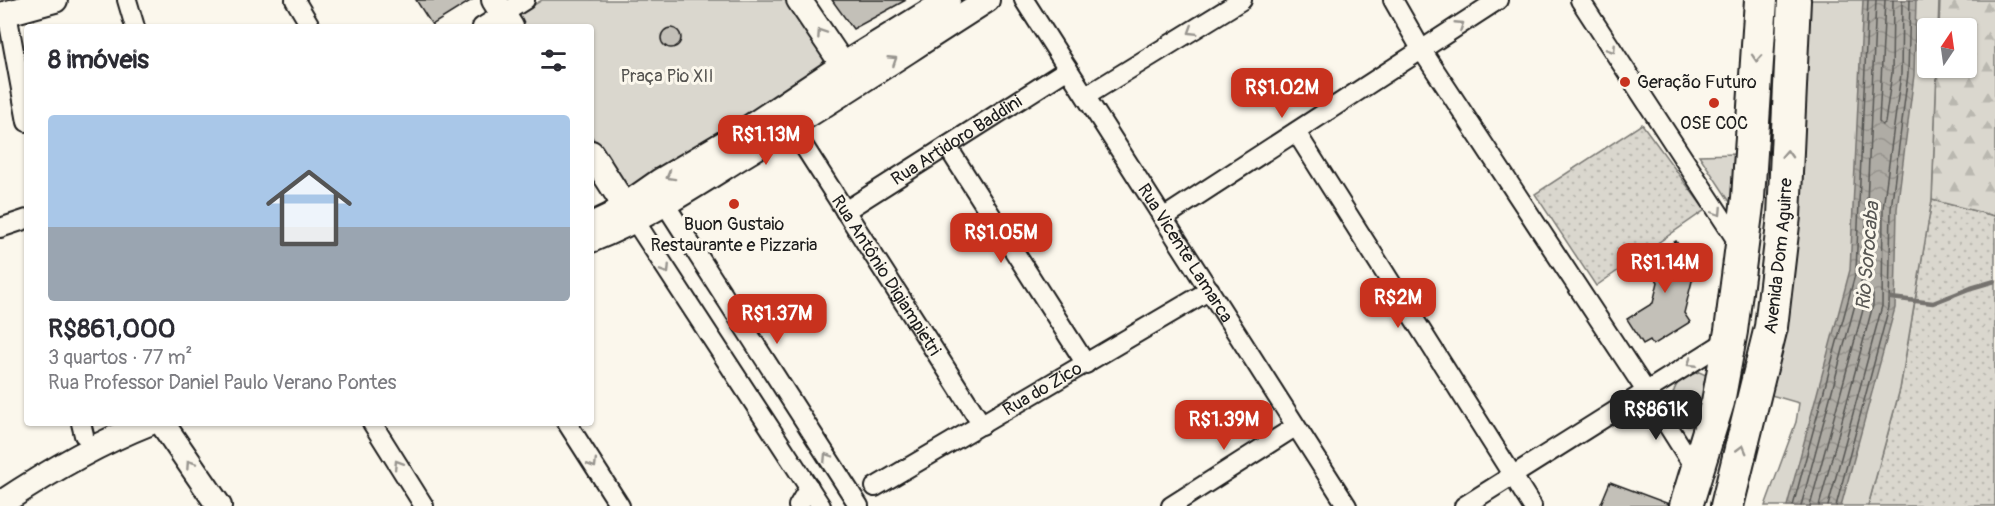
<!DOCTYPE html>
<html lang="pt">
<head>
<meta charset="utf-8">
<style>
	body { margin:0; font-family:Pangolin,sans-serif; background:#f2f2f3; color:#2b2b33; height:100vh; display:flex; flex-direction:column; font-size:22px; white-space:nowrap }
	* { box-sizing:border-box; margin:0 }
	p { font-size:20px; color:#7c7c81 }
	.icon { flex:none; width:33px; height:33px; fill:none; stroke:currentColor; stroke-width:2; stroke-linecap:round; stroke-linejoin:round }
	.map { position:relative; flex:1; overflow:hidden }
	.details { position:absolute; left:24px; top:24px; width:570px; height:402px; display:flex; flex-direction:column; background:#fff; border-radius:6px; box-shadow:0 2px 4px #0004 }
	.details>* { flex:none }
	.needle { width:39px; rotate:13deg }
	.buttons { position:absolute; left:1917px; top:18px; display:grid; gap:12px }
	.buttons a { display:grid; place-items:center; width:60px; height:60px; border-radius:6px; background:#fff; box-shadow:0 2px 4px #0004; font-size:30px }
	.price { position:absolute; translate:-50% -51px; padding:0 14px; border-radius:12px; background:#c8321e; color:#fff; font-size:20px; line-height:39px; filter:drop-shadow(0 2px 3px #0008) }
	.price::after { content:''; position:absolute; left:50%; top:36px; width:18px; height:14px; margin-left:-9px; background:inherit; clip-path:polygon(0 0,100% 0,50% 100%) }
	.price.current { background:#222; color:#fff }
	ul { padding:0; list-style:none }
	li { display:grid; align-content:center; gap:12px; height:318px; padding:0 24px }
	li+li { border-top:2px solid #e1e1e2 }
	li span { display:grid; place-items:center; height:186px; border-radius:6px; color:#555 }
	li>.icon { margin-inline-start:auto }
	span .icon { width:108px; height:108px; fill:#fffc; stroke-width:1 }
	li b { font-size:26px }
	h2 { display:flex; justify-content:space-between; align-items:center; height:72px; padding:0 24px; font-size:26px }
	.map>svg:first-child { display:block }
	.grass { fill:url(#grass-dots); stroke:#7b7a75; stroke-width:1.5 }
	.forest { fill:url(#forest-firs); stroke:#7b7a75; stroke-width:1.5 }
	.park { fill:#dad7ce; stroke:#7b7a75; stroke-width:1.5 }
	.water { fill:url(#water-waves); stroke:#74726e; stroke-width:1.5 }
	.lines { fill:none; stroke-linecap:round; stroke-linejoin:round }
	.shore { stroke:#575653; stroke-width:1.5 }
	.stream { stroke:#74726e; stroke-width:4.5 }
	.building { fill:#c3c0b8; stroke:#1c1c1c; stroke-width:1.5 }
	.street-casing { stroke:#1c1c1c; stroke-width:22 }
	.secondary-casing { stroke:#1c1c1c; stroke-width:28 }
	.highway-casing { stroke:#1c1c1c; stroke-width:36 }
	.street { stroke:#fbf7ec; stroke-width:18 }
	.secondary { stroke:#fbf7ec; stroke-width:24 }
	.highway { stroke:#fbf7ec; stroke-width:32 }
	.oneway { stroke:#97948e }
	.poi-dot { fill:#c8321e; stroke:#fbf7ec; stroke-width:2 }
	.labels { text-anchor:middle; stroke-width:6; stroke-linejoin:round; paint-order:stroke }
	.park-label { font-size:18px; fill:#555451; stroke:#fbf7ec }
	.poi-label { font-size:18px; fill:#1c1c1c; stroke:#fbf7ec }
	.street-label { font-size:18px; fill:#1c1c1c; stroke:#fbf7ec }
	.water-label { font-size:20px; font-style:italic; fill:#575653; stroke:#fbf7ec }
</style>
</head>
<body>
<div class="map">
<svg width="1995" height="506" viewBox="0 0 1995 506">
	<defs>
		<pattern id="grass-dots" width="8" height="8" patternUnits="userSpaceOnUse" patternTransform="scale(1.5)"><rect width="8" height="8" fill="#dad7ce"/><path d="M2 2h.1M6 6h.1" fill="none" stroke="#bab8b0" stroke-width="1.8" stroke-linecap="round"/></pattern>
		<pattern id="forest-firs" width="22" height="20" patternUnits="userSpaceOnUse" patternTransform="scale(1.5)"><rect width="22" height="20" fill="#dad7ce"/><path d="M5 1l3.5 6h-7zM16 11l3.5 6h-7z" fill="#bab8b0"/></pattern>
		<pattern id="water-waves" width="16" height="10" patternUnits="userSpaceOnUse" patternTransform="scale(1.5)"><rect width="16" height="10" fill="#afaca5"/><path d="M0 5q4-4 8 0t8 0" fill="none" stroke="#96938d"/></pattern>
	</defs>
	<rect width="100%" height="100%" fill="#fbf7ec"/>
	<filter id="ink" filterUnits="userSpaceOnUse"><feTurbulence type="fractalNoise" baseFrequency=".0167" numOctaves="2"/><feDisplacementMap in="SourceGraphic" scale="12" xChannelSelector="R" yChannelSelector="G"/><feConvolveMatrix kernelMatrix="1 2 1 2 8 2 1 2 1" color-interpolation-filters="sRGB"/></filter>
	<g filter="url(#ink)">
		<!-- grass -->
		<g class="grass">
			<path d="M1642,124L1705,210L1596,286L1535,194Z"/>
			<path d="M1932,200L1995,216V506H1868L1900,389Z"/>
		</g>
		<!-- forest -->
		<path class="forest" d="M1940,0H1995V216L1932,200L1937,68H1966V28H1939Z"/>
		<!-- park -->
		<g class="park">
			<path d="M542,0H788L830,63L627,192L591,135V27H523L516,16Z"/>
			<path d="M1806,0H1939L1938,28H1928V68H1937L1932,200L1900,389L1868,506H1765L1796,422L1799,403L1771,395L1784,323Z"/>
			<path d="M1736,154L1732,205L1699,155Z"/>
			<path d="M1699,372L1706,375L1709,381L1696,426C1670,431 1666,400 1678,383C1683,377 1692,374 1699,372Z"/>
		</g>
		<!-- water -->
		<path class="water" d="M1863,0H1916L1914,75L1897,209L1895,308L1841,506H1787L1850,270Z"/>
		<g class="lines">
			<!-- shore -->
			<g class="shore">
				<path d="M1885,0L1879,122L1882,125L1885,123L1892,73L1893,0"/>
				<path d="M1793,506L1856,271L1868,0"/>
				<path d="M1801,506L1864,271L1876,0"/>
				<path d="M1810,506L1867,295L1871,293L1873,295V305L1819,506"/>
				<path d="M1828,506L1882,306L1883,208L1901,74L1902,0"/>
				<path d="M1836,506L1889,307L1891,209L1908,74L1910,0"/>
			</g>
			<!-- stream -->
			<path class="stream" d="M1891,298L1933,303L1971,288L1995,281"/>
		</g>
		<!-- building -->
		<g class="building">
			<path d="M416,0H472L432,25Z"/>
			<path d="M832,0H906L853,29Z"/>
			<circle cx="671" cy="38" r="10"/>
			<path d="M1676,241L1698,277L1692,281L1684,313L1690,322L1653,345L1650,340L1643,344L1627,319L1653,303L1658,282L1640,255L1659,243L1662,249Z"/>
			<path d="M1610,482L1669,504V506H1600Z"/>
		</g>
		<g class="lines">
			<!-- street casing -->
			<g class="street-casing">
				<g id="street">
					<path d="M127,0L135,27"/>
					<path d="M295,0L311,27"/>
					<path id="s1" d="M1024,0L1347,506"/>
					<path d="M1393,0L1421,49L1646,391L1697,472"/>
					<path d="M1580,0L1741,247"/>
					<path d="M7,13L27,122"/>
					<path d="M482,27L525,0"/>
					<path d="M1086,96L1242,0"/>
					<path id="s2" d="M791,126L982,425"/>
					<path d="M1296,132L1532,506"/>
					<path d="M947,146L1086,364"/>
					<path d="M665,204L859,506"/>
					<path id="s3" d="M845,211L1068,69"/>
					<path d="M1163,218L1498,0"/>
					<path d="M635,221L821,506"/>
					<path d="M0,228L27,219"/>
					<path d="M81,423L84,435"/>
					<path d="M372,423L424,506"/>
					<path d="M567,423L620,506"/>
					<path id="s4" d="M875,487L1210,290"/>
					<path d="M798,506L809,487"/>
					<path d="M1171,506L1295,427"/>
					<path d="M1464,506L1723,343L1729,334"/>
				</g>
			</g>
			<!-- secondary casing -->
			<g class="secondary-casing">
				<g id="secondary">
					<path d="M494,0L511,27"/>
					<path d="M799,0L843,65"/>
					<path d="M0,15L55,0"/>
					<path d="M591,153L632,217"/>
					<path d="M591,225L610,216L660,181L738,135L843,65L948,0"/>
					<path d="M591,240C644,219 691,188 739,158C823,107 904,53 987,0"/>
					<path d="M162,423L219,506"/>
					<path d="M0,504C48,472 96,444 149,423"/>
				</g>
			</g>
			<!-- highway casing -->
			<g class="highway-casing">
				<g id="highway">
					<path d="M1686,506L1718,402L1731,331L1748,198L1761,0"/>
					<path id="s5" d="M1727,506L1771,327L1784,216L1794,0"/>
				</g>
			</g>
			<!-- street -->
			<use href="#street" class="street"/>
			<!-- secondary -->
			<use href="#secondary" class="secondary"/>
			<!-- highway -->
			<use href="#highway" class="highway"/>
		</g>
		<!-- one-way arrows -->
		<defs><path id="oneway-chevron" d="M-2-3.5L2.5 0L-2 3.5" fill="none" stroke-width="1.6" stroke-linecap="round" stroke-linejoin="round" transform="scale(1.5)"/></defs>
		<g class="oneway">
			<use href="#oneway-chevron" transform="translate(1460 25) rotate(-33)"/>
			<use href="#oneway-chevron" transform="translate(1192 31) rotate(148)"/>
			<use href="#oneway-chevron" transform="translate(821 33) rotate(-124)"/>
			<use href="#oneway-chevron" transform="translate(1612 49) rotate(57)"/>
			<use href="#oneway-chevron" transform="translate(1757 58) rotate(94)"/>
			<use href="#oneway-chevron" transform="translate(893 60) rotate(-33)"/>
			<use href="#oneway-chevron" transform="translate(1787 154) rotate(-87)"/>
			<use href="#oneway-chevron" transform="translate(670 176) rotate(151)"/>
			<use href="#oneway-chevron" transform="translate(1718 212) rotate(57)"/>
			<use href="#oneway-chevron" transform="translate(666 270) rotate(57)"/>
			<use href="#oneway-chevron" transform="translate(1691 363) rotate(147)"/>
			<use href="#oneway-chevron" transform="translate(1742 449) rotate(-75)"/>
			<use href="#oneway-chevron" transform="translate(827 457) rotate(-123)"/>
			<use href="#oneway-chevron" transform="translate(190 464) rotate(-124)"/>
			<use href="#oneway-chevron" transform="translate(398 464) rotate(-122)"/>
			<use href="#oneway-chevron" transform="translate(593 464) rotate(58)"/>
		</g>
	</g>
	<!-- markers -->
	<g class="poi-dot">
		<circle cx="1625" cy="82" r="6"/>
		<circle cx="1714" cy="103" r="6"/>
		<circle cx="734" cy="204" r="6"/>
	</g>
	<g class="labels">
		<!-- park labels -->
		<g class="park-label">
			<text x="667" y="82">Praça Pio XII</text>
		</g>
		<!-- poi labels -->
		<g class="poi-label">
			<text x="1637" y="88" text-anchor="start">Geração Futuro</text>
			<text x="1714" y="129">OSE COC</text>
			<text x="734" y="230">Buon Gustaio<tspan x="734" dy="21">Restaurante e Pizzaria</tspan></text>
		</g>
		<!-- street labels -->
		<g class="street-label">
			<text dy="6" stroke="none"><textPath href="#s3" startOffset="132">Rua Artidoro Baddini</textPath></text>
			<text dy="6" stroke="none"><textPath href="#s1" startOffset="300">Rua Vicente Lamarca</textPath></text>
			<text dy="6" stroke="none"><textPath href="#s5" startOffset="256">Avenida Dom Aguirre</textPath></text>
			<text dy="6" stroke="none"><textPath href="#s2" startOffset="177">Rua Antônio Digiampietri</textPath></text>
			<text dy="6" stroke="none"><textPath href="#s4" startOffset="194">Rua do Zico</textPath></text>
		</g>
		<!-- water labels -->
		<g class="water-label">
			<text transform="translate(1867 256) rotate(-85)" y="7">Rio Sorocaba</text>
		</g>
	</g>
</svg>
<div class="buttons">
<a><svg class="needle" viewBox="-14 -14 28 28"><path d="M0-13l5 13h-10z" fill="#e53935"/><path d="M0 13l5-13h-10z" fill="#7c7c81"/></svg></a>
</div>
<b class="price" style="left:1282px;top:119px">R$1.02M</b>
<b class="price" style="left:766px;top:166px">R$1.13M</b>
<b class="price" style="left:1001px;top:264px">R$1.05M</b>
<b class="price" style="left:1665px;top:294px">R$1.14M</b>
<b class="price" style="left:1398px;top:329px">R$2M</b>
<b class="price" style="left:777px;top:345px">R$1.37M</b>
<b class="price current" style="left:1656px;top:441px">R$861K</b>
<b class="price" style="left:1224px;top:451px">R$1.39M</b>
<section class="details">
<h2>8 imóveis<svg class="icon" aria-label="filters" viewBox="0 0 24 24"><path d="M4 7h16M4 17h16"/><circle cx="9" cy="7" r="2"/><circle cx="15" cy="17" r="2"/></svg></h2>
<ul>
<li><span style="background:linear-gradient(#a9c7e8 60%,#9aa5b1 0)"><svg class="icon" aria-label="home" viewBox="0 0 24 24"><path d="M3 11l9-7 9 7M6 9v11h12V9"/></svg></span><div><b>R$861,000</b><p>3 quartos · 77 m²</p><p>Rua Professor Daniel Paulo Verano Pontes</p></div></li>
</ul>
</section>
</div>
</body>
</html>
